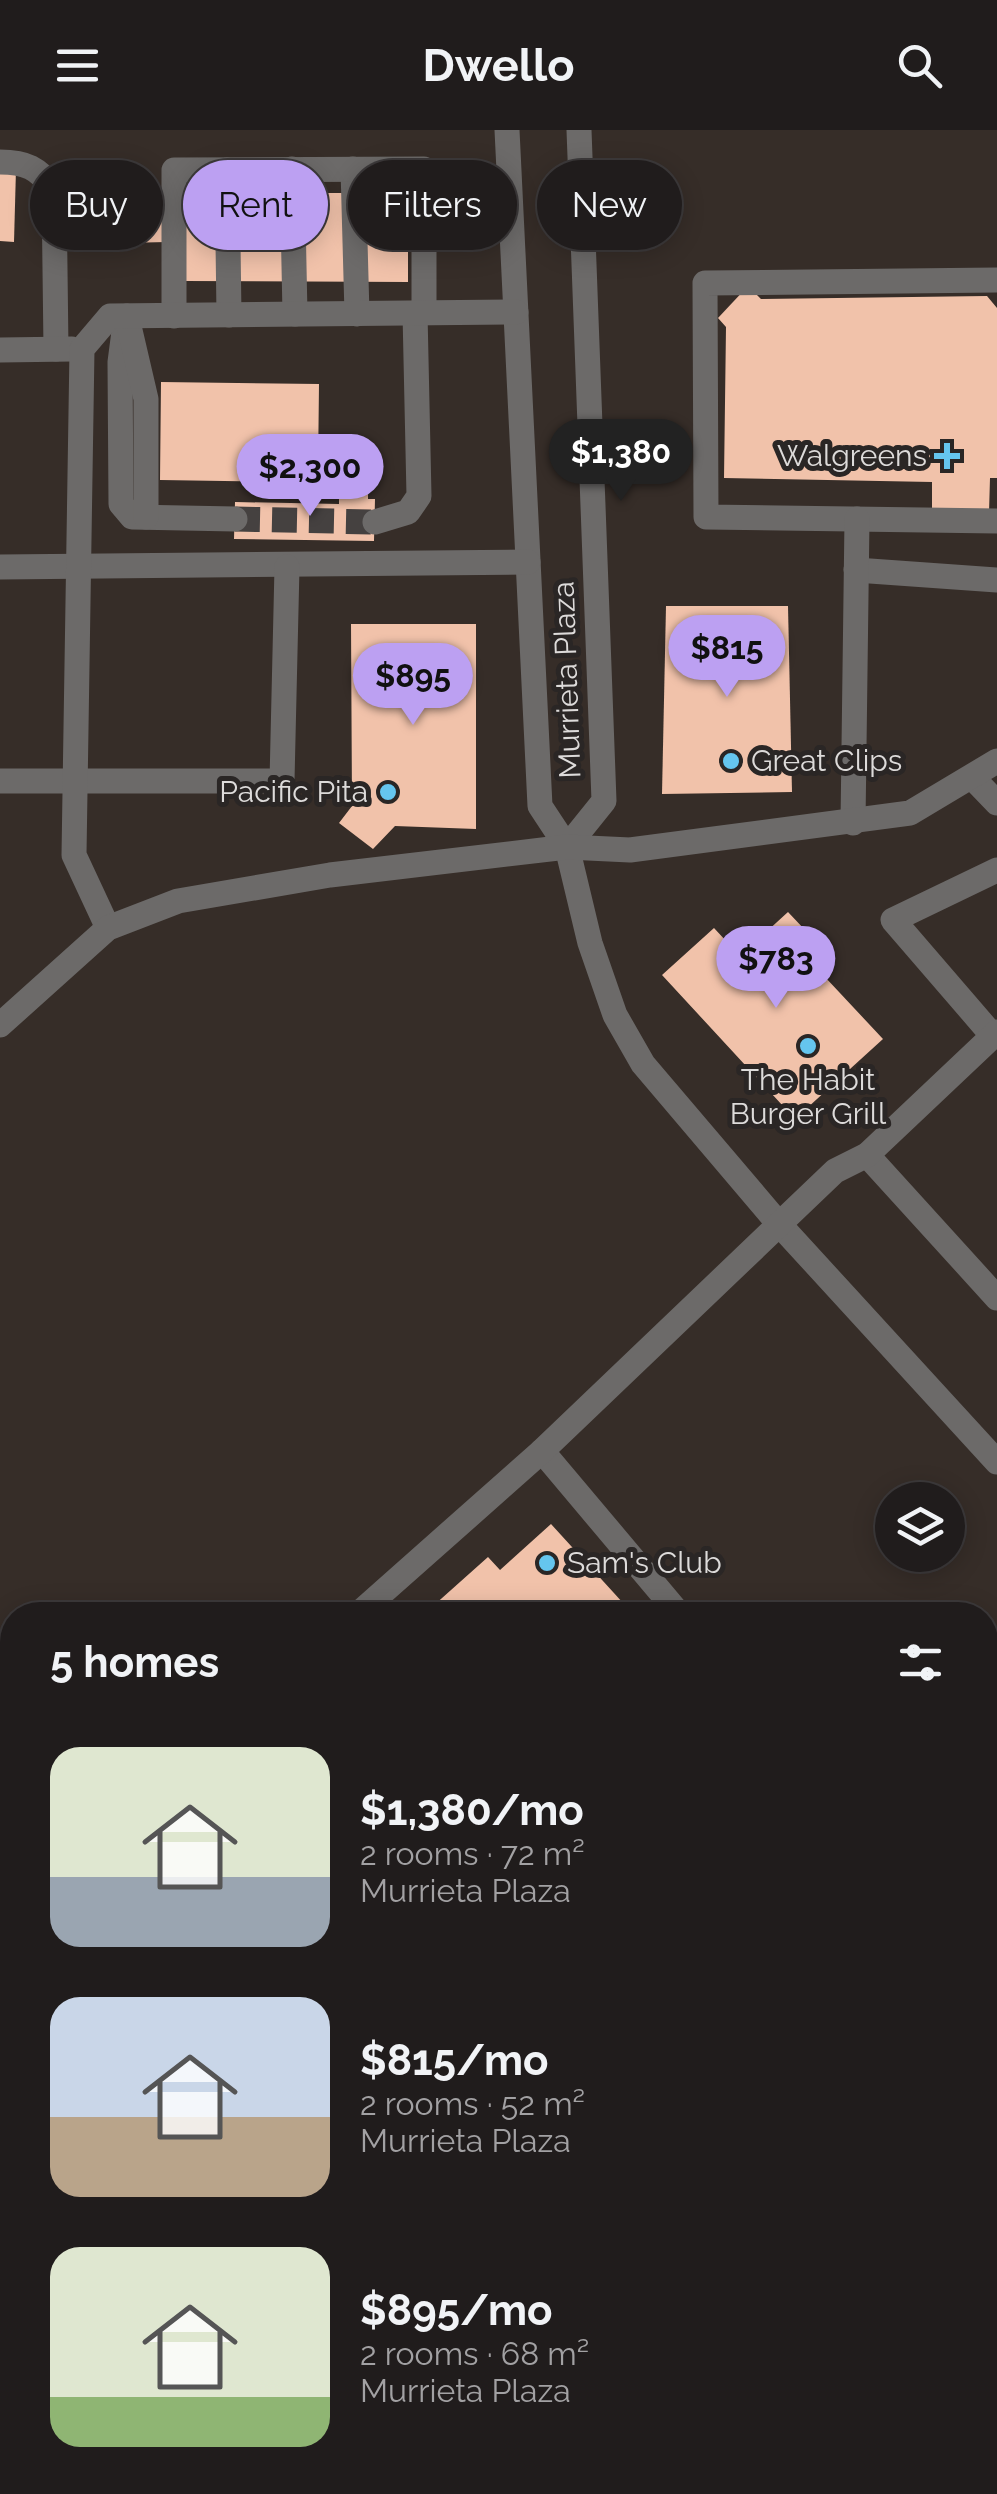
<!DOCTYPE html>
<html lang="en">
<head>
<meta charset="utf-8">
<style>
	body { margin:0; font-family:Raleway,sans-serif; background:#282525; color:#f1f3f6; height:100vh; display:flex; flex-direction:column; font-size:38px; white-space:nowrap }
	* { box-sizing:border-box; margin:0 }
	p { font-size:32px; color:#a2a1a3 }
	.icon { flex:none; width:55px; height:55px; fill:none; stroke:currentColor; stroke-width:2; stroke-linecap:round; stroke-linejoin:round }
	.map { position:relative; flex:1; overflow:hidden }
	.details { position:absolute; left:0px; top:1472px; width:998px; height:892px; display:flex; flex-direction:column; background:#201c1c; border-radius:40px 40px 0 0; box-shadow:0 5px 25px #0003,0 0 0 2px #3d3a3b }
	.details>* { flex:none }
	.guide { position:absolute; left:30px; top:30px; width:938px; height:90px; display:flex; gap:20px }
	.fabs { position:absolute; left:875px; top:1352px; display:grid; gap:20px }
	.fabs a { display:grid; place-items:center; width:90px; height:90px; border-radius:50%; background:#201c1c; box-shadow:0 5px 25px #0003,0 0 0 2px #3d3a3b; font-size:50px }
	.price { position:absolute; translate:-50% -85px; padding:0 22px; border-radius:35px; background:#bca0f2; color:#111; font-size:32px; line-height:65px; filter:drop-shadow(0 2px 5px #0008) }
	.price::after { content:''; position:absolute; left:50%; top:60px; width:30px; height:22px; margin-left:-15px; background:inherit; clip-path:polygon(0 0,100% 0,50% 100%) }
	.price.current { background:#222; color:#fff }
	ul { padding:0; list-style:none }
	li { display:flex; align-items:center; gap:30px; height:250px; padding:0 50px }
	li span { display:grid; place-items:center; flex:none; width:280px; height:200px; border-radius:30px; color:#555 }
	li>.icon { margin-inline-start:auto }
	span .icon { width:120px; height:120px; fill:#fffc; stroke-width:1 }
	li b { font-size:42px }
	h2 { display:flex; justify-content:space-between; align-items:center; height:120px; padding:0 50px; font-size:42px }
	.pill { padding:0 35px; border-radius:45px; background:#201c1c; box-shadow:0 5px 25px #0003,0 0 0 2px #3d3a3b; font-size:35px; line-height:90px }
	.pill.current { background:#bca0f2; color:#111 }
	header { display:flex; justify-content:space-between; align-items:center; height:130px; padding:0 50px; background:#201c1c; font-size:45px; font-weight:700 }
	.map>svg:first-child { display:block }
	.built { fill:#362d28; fill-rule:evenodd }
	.building { fill:#f1c2aa }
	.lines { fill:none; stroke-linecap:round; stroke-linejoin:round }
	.minor-tunnel { stroke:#454140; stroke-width:25; stroke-dasharray:25 12; stroke-linecap:butt }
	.minor { stroke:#6c6a69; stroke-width:25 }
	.major { stroke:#b1adab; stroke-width:25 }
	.poi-dot { fill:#65c5ee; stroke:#2a2625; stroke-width:4 }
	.labels { text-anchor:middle; stroke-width:10; stroke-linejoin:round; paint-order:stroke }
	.poi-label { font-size:30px; fill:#dddbda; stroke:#2a2625; text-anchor:end }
	.street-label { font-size:30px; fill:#dddbda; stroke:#2a2625 }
</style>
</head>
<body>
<header><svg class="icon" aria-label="menu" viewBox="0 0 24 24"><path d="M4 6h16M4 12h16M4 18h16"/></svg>Dwello<svg class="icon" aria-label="search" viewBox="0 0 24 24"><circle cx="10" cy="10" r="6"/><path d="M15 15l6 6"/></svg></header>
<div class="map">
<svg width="997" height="2364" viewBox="0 0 997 2364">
	<rect width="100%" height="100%" fill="#2a2625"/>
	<!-- built -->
	<path class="built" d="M0,0H997V2059L985,2071V1485H12V2352L667,2353L654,2364H0ZM892,1370H948V1425H892Z"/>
	<!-- building -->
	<g class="building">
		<path d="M0,38L16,39L14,112L0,111Z"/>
		<path d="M166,61L167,112L124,113L123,62Z"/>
		<path d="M185,63H408V152L185,151Z"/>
		<path d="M748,156L761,169L987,166L997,178V348H990L989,383L932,382V352L724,348L726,197L718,188Z"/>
		<path d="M161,252L319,254L318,341L298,340V352L160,350Z"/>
		<path d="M339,354H368V369H375L374,411L234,409L235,372L339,374Z"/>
		<path d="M666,476H788L792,662L662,664Z"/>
		<path d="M351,494H476V699L395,696L373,719L339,693L352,676Z"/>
		<path d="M788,782L823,819L810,831L883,909L795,989L662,845L714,798L740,826Z"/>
		<path d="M551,1394L634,1485H423L488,1427L500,1440Z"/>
		<path d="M12,1933V2048L0,2035V1944Z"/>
		<path d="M289,2352H451L438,2364H300Z"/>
	</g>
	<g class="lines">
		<!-- minor-tunnel -->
		<path class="minor-tunnel" d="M235,389L375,392"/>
		<!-- minor -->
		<g class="minor">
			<path d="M507,0L540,676L567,717L590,813L615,885L643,934L779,1094L997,1332"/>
			<path d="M0,32C26,32 38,38 54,59L56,219"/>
			<path d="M292,39L295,184"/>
			<path d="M353,39L357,184"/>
			<path d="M227,40L229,185"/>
			<path d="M997,150L705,153L706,387L997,391"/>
			<path d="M126,186L120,232L121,374L132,387L235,389"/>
			<path d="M174,186V40L424,39V183"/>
			<path d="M129,196L146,269V387"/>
			<path d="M0,220L72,219"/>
			<path d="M375,392L408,382L419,366L415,183"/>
			<path d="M0,437L528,432"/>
			<path d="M856,440L997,450"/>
			<path d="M972,647L997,673"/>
			<path d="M0,651H282L287,437"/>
			<path d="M853,693L857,389"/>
			<path d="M567,717L604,671L579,0"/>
			<path d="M108,798L74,725L82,219L110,186L516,182"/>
			<path d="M0,895L108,798L178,771L330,745L567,717L630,720L910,683L997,631"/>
			<path d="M993,906L893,790L997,740"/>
			<path d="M867,1025L997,1168"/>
			<path d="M542,1321L680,1485"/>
			<path d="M357,1485L542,1321L835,1041L867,1025L997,902"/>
			<path d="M985,1849L997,1863"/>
			<path d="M0,1859L12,1848"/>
			<path d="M985,1934L997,1923"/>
			<path d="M0,2096L12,2110"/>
			<path d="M0,2237L12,2251"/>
			<path d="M0,2328L12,2342"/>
			<path d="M22,2352L32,2364"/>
			<path d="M491,2364L505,2352"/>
		</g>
		<!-- major -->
		<g class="major">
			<path d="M985,2179L997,2168"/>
			<path d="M781,2364L794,2352"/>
		</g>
	</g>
	<!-- markers -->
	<g class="poi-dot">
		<path d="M942 311h10v10h10v10h-10v10h-10v-10h-10v-10h10z"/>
		<circle cx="731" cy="631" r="10"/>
		<circle cx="388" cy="662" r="10"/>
		<circle cx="808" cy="916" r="10"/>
		<circle cx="547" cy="1433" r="10"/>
	</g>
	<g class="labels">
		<!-- poi labels -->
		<g class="poi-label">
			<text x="927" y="336">Walgreens</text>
			<text x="751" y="641" text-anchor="start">Great Clips</text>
			<text x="368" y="672">Pacific Pita</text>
			<text x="808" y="960" text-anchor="middle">The Habit<tspan x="808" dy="34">Burger Grill</tspan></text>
			<text x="567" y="1443" text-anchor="start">Sam's Club</text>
		</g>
		<!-- street labels -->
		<g class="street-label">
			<text transform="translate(567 550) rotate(-92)" y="10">Murrieta Plaza</text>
		</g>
	</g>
</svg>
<div class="fabs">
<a><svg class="icon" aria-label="layers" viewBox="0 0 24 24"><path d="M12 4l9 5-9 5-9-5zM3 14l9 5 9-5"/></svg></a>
</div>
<b class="price current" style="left:621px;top:374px">$1,380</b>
<b class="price" style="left:310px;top:389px">$2,300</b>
<b class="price" style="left:727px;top:570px">$815</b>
<b class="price" style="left:413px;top:598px">$895</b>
<b class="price" style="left:776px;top:881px">$783</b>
<div class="guide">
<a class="pill">Buy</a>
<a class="pill current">Rent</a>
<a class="pill">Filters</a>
<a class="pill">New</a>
</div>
<section class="details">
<h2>5 homes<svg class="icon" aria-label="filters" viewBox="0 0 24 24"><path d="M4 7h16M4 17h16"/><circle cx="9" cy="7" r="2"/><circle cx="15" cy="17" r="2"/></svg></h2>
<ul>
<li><span style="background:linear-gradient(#dfe7d0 65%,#9aa5b1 0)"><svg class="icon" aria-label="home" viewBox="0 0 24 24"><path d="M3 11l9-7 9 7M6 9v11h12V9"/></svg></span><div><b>$1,380/mo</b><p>2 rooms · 72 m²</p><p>Murrieta Plaza</p></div></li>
<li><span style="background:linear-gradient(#c9d6e8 60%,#b9a48a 0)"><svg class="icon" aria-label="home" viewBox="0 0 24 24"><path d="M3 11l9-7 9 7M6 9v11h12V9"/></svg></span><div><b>$815/mo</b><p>2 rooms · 52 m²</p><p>Murrieta Plaza</p></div></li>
<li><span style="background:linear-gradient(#dfe7d0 75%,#8fb573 0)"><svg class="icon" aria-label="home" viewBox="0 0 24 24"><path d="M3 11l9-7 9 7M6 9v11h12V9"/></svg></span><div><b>$895/mo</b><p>2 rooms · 68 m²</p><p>Murrieta Plaza</p></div></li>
</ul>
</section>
</div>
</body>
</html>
